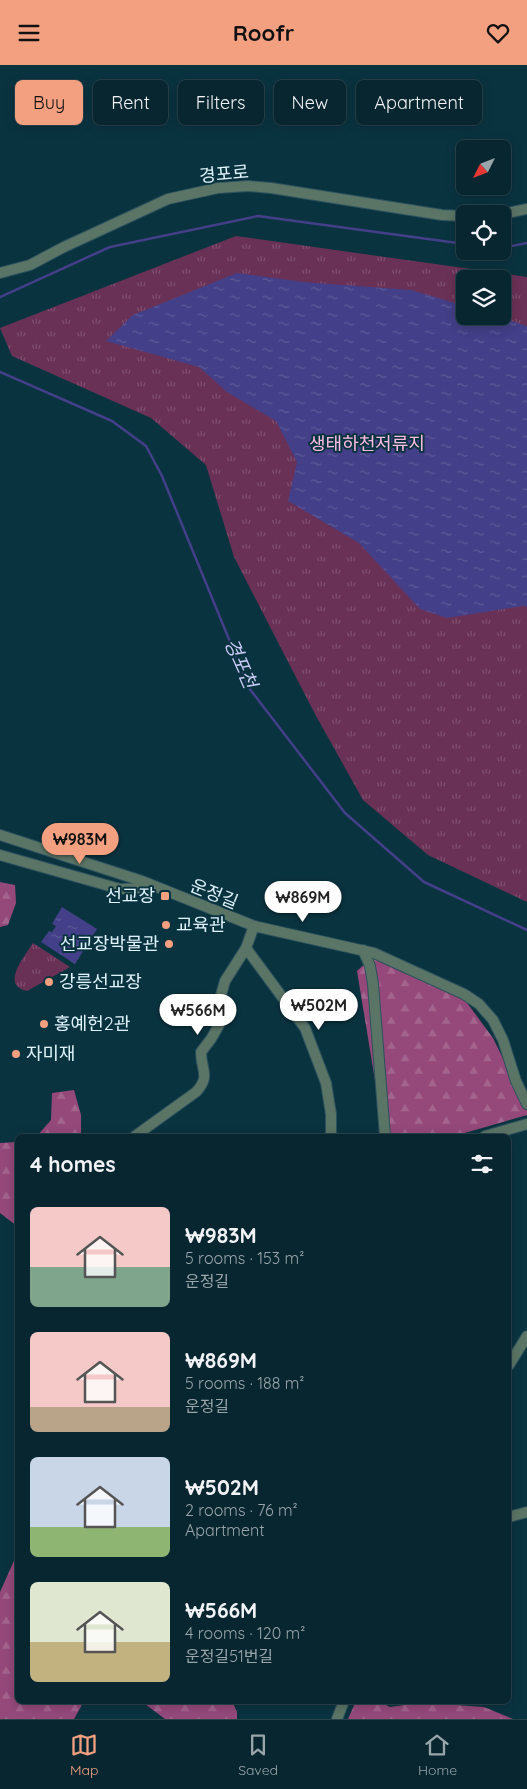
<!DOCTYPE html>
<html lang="en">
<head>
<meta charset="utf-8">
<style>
	body { margin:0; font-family:Quicksand,"Noto Sans KR",sans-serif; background:#112e38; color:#f1f3f6; height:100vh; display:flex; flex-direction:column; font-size:19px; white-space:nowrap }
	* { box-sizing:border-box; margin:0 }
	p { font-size:16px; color:#98a5ab }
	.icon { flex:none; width:28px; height:28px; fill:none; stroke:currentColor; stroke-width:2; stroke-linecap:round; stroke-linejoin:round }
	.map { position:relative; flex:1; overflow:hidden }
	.panel { position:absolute; left:15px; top:1069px; width:496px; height:570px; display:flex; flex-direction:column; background:#082630; border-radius:8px; box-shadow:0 2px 12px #0003,0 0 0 1px #29434c }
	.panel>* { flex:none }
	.top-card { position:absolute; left:15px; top:15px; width:498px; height:45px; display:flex; gap:10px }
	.needle { width:32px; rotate:228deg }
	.tools { position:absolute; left:456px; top:75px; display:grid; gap:10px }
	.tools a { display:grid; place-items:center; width:55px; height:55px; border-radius:8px; background:#082630; box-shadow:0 2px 12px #0003,0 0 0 1px #29434c; font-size:25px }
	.price { position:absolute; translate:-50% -42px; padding:0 11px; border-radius:18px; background:#fff; color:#222; font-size:16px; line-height:32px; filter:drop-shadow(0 1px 2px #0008) }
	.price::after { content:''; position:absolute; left:50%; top:30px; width:15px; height:11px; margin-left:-8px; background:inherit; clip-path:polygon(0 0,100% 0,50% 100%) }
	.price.selected { background:#f2a080; color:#111 }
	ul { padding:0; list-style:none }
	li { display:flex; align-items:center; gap:15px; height:125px; padding:0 15px }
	li span { display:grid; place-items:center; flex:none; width:140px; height:100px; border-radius:8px; color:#555 }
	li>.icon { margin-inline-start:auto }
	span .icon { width:60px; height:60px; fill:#fffc; stroke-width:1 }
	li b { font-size:21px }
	h2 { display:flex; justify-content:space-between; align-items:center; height:60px; padding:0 15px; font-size:21px }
	.pill { padding:0 18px; border-radius:8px; background:#082630; box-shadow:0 2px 12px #0003,0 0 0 1px #29434c; font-size:18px; line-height:45px }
	.pill.selected { background:#f2a080; color:#111 }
	header { display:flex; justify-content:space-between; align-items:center; height:65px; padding:0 15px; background:#f2a080; color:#111; font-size:22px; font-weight:700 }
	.menu { display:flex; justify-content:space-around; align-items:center; height:70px; border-top:1px solid #29434c; background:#082630; font-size:14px; color:#98a5ab }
	.menu a { display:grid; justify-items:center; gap:2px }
	.menu .selected { color:#f2a080 }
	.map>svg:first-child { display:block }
	.grass { fill:url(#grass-tufts); fill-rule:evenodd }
	.forest { fill:url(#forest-firs) }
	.water { fill:url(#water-ripples) }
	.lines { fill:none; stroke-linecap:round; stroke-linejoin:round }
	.stream { stroke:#433f88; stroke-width:2.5 }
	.minor-casing { stroke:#2c525e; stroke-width:12 }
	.minor { stroke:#5a7466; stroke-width:10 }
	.poi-dot { fill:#f2a080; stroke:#0a3340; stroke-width:2 }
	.labels { text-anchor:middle; stroke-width:4; stroke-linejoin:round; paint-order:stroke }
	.street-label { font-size:18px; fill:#def3fb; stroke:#0a3340 }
	.park-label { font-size:18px; fill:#fdbde4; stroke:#0a3340 }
	.poi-label { font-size:18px; fill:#def3fb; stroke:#0a3340; text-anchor:start }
	.water-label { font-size:19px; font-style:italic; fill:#c9cbf6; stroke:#0a3340 }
</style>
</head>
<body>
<header><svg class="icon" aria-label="menu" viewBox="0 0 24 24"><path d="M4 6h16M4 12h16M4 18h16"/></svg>Roofr<svg class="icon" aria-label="heart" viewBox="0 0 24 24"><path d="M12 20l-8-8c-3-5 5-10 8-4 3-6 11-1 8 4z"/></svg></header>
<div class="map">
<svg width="527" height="1654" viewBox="0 0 527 1654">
	<defs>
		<pattern id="grass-tufts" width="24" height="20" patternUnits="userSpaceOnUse" patternTransform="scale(1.25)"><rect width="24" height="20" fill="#6a3156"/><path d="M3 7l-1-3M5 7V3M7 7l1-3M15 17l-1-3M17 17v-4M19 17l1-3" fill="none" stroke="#7f4f6f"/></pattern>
		<pattern id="forest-firs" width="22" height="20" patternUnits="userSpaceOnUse" patternTransform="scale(1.25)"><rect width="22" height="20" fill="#94497a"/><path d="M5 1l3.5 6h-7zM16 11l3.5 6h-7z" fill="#a3648e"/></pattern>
		<pattern id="water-ripples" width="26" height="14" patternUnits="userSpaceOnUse" patternTransform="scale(1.25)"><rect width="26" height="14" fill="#433f88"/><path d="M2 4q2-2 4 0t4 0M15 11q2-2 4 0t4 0" fill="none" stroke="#5e5b9a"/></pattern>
	</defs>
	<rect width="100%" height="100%" fill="#0a3340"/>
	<!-- grass -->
	<g class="grass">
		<path d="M236,171L527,212V837L428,790L363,735L315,649L234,492L206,400L151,353L12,291L0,263ZM465,214H502V251H465Z"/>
		<path d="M33,878L70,902L27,926C0,920 25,891 33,878Z"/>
	</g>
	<!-- forest -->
	<g class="forest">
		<path d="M0,817L15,820L16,838L8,860L0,862Z"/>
		<path d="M372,892L459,927L493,973L527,1043V1050L454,1071H396L383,1064L357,906Z"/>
		<path d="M74,1025L81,1050V1071H37L51,1055L52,1028Z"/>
		<path d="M17,1077H18L17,1161L0,1148V1078Z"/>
		<path d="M17,1489L18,1636H84L74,1654H0V1527Z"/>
		<path d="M141,1636H232L237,1647V1654H165Z"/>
		<path d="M356,1636H378L390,1642L434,1636L456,1640L484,1642L513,1654H348Z"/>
	</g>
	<!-- water -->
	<g class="water">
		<path d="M237,208L303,217L411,225L465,241V251H497L527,261V542L523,541L447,553L420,544L359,478L288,436L297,397L276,356L227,327L199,302L106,276L133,250Z"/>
		<path d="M62,842L97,864L75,899L41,877L49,866L52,867L56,861L52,859Z"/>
	</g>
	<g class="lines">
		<!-- stream -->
		<g class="stream">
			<path d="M502,183L527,178"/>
			<path d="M0,232L110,182L258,151L465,179"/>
			<path d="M0,307L112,356L146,381L162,411L249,623L345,748L424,817L527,865"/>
		</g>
		<!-- minor casing -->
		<g class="minor-casing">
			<g id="minor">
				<path d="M502,149L527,144"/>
				<path d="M0,208L30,200L64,182L168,134L218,123L248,121L271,123L442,150L465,151"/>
				<path d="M0,770L142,816L254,861L374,888L464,929L479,939L493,955L503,975L516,1016L527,1039"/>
				<path d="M0,790L120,824L154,823"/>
				<path d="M246,883L305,963L326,1018L331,1049V1071"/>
				<path d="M363,885L370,901L373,919L385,1071"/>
				<path d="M135,1071L196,1027C211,1011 201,1005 201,987L211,974L219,960V937L225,916L246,883L254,861"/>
				<path d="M485,1071L527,1059"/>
				<path d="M509,1300L527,1271"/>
				<path d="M509,1452L527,1447"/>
				<path d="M337,1654L344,1636"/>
			</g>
		</g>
		<!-- minor -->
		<use href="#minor" class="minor"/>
	</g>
	<!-- markers -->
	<g class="poi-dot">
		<rect x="160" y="826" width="10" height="10" rx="2.5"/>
		<circle cx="166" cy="860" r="5"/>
		<circle cx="169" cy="879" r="5"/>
		<circle cx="49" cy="917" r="5"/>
		<circle cx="44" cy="959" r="5"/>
		<circle cx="16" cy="989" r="5"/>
	</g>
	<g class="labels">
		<!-- street labels -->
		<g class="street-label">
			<text transform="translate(224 109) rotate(-5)" y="6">경포로</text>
			<text transform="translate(214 829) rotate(22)" y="6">운정길</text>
		</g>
		<!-- park labels -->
		<g class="park-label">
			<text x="367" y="385">생태하천저류지</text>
		</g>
		<!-- poi labels -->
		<g class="poi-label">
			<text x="155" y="837" text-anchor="end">선교장</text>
			<text x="176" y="866">교육관</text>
			<text x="159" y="885" text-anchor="end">선교장박물관</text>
			<text x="59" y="923">강릉선교장</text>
			<text x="54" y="965">홍예헌2관</text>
			<text x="26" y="995">자미재</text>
		</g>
		<!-- water labels -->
		<g class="water-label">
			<text transform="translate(241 598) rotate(66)" y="7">경포천</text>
		</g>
	</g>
</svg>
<div class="tools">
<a><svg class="needle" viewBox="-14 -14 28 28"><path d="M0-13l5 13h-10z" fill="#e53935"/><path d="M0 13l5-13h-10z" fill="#98a5ab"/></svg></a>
<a><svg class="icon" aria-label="locate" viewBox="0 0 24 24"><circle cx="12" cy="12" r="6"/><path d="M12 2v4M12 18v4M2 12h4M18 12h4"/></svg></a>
<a><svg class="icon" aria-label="layers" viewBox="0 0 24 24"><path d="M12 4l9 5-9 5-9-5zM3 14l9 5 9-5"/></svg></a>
</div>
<b class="price selected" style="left:80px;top:800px">₩983M</b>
<b class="price" style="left:303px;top:858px">₩869M</b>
<b class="price" style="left:319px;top:966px">₩502M</b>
<b class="price" style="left:198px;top:971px">₩566M</b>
<div class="top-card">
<a class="pill selected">Buy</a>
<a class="pill">Rent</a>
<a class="pill">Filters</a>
<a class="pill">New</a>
<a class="pill">Apartment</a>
</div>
<section class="panel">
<h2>4 homes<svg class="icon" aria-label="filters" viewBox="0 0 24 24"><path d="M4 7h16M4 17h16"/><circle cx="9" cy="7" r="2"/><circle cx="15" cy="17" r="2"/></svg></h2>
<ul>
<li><span style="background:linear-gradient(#f6c9c9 60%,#7fa58c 0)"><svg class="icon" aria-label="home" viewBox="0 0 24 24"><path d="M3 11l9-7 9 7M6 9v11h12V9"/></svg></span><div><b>₩983M</b><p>5 rooms · 153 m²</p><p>운정길</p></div></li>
<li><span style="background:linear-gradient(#f6c9c9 75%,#b9a48a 0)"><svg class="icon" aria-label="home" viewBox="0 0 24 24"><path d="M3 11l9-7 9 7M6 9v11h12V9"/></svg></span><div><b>₩869M</b><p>5 rooms · 188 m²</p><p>운정길</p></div></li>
<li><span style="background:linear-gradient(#c9d6e8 70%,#8fb573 0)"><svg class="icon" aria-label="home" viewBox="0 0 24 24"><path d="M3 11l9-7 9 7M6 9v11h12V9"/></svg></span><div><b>₩502M</b><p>2 rooms · 76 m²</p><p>Apartment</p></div></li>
<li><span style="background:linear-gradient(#dfe7d0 60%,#c2b280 0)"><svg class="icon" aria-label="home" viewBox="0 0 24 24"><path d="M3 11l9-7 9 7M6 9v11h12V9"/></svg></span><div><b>₩566M</b><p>4 rooms · 120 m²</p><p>운정길51번길</p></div></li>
</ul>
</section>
</div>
<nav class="menu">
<a class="selected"><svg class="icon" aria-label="map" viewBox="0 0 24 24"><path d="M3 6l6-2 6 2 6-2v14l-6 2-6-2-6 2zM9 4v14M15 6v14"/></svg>Map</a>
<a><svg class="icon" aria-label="saved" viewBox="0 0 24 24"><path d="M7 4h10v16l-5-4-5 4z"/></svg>Saved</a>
<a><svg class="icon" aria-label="home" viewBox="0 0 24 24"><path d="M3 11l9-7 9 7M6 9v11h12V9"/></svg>Home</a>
</nav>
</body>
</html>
